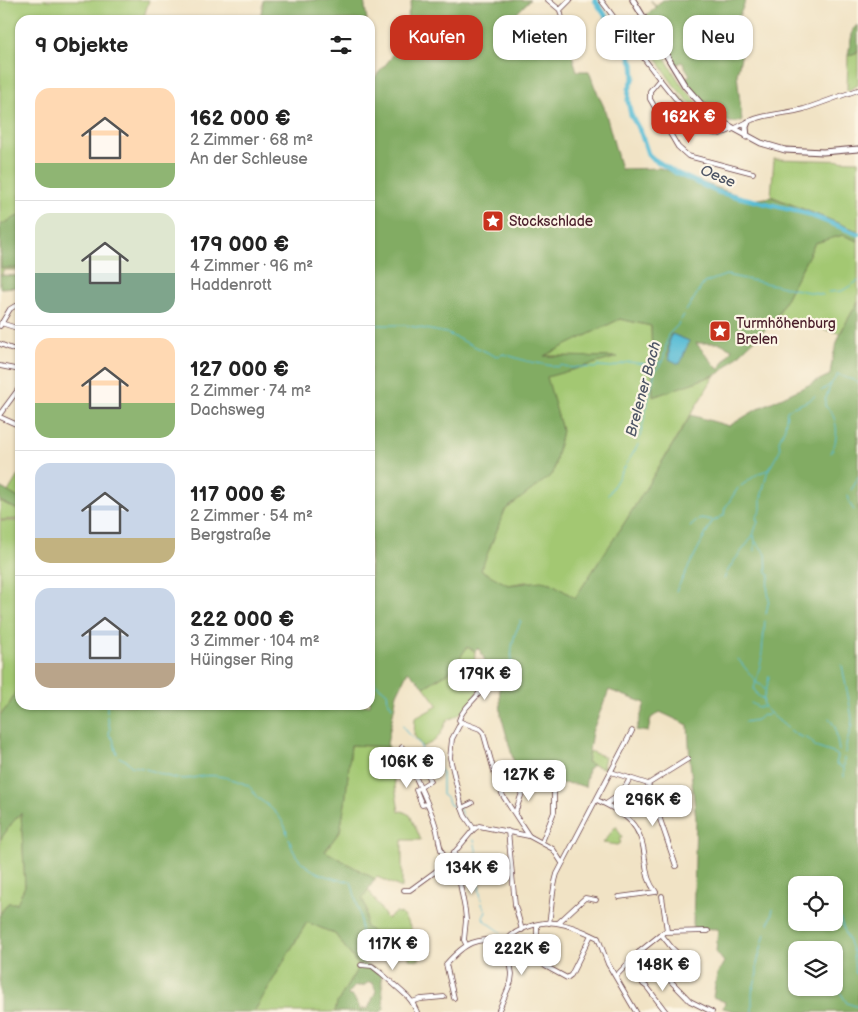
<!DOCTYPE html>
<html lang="de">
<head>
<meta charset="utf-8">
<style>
	body { margin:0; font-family:"Balsamiq Sans",sans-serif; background:#f6f6f6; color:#222; height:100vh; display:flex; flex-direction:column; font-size:19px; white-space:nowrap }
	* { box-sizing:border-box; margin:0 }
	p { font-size:16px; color:#767676 }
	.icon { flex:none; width:28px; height:28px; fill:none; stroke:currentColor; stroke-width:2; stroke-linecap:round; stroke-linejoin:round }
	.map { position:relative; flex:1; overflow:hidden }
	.drawer { position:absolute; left:15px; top:15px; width:360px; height:695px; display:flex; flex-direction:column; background:#fff; border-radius:15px; box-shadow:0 1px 4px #0004 }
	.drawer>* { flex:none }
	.top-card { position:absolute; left:390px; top:15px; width:392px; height:45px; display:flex; gap:10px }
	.fabs { position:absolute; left:788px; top:876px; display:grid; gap:10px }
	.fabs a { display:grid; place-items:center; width:55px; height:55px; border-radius:10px; background:#fff; box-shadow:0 1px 4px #0004; font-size:25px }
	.price { position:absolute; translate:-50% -42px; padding:0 11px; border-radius:10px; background:#fff; color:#222; font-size:16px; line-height:32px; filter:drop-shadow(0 1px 2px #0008) }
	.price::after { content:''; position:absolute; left:50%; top:30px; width:15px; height:11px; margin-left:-8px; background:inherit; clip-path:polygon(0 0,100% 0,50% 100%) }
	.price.current { background:#c8321e; color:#fff }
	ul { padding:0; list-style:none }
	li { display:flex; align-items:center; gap:15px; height:125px; padding:0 20px }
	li+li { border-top:1px solid #e0e0e0 }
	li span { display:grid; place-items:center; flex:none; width:140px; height:100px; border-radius:15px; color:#555 }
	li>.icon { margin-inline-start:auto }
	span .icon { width:60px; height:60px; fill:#fffc; stroke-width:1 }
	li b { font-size:21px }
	h2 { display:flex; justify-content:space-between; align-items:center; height:60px; padding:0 20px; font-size:21px }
	.chip { padding:0 18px; border-radius:15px; background:#fff; box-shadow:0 1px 4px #0004; font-size:18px; line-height:45px }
	.chip.current { background:#c8321e; color:#fff }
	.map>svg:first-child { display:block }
	.green { fill:#a3c872; stroke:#76744e }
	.forest { fill:#82ac64; stroke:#666648; fill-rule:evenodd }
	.water { fill:#57bcd5; stroke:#506e80 }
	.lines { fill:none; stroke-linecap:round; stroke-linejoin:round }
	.stream { stroke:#57bcd5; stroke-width:1 }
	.river { stroke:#57bcd5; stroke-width:5 }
	.minor-casing { stroke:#633c42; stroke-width:5.5 }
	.major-casing { stroke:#633c42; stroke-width:7 }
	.minor { stroke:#fff; stroke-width:4 }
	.major { stroke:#fff; stroke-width:5 }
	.labels { text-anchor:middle; stroke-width:4.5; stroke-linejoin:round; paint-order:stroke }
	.poi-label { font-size:14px; fill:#4a1f2b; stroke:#fcf5e5; text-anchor:start }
	.water-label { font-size:15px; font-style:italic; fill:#4f5666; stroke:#fcf5e5 }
</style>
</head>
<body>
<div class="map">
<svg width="858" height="1012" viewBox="0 0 858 1012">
	<rect width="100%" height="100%" fill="#fcf5e5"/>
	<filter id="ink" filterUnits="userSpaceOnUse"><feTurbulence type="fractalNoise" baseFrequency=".02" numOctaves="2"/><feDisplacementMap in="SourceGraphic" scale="10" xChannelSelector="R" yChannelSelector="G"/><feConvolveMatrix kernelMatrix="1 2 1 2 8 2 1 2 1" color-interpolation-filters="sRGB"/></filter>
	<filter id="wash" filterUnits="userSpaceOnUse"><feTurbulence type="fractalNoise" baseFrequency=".0096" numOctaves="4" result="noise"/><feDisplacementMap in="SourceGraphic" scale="20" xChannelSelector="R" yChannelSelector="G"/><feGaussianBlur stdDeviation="1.12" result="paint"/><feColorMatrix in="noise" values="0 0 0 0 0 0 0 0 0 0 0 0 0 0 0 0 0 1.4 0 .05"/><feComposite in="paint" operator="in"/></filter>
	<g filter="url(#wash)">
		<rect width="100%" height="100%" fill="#f1e3c5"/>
		<!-- green -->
		<g class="green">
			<path d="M0,0H149L143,20H20V270H3L2,275H0Z"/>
			<path d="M644,24L682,86L712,118C674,96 659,65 642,26Z"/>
			<path d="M858,49V85L847,91L848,55L856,53Z"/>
			<path d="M679,95L696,112L719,125L713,131L677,96Z"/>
			<path d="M774,159L858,161V231L771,196Z"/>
			<path d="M843,235L858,241V302L840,333L775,320L815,243Z"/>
			<path d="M620,319L651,326L653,396L715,375L625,522L575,598L551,583L525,582L508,585L480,570L505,510L553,473L562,430L546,377L616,357L543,356Z"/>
			<path d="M20,472V499L8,492Z"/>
			<path d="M0,501L20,511V519L0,520Z"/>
			<path d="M0,521H20V682L9,705L0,715Z"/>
			<path d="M467,647L475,651L474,676L481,679L483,685C474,699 463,716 447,720C440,735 439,741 422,747L414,735L415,718L438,706L424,687L452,670Z"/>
			<path d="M351,745L389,747L399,812L402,811L410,815L421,840H402V888L377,877L375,879L325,851L340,831L345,804Z"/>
			<path d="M589,751L605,757L603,766L611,768L610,770L593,765L587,762Z"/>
			<path d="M21,813L25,886L17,904L8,903L0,914V840L12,823Z"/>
			<path d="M616,826L622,837L619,839L621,842L617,845L603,843Z"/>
			<path d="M368,889L387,919L396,912L398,914L401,913L410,926L413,934H417L419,951V960L409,959V954L398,953V957L365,953L369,945L388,940L371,937L365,926L367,911L362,899Z"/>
			<path d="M307,922L335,934L359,966L337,1003L335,1012H254Z"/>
		</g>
		<!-- forest -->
		<g class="forest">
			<path d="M263,0H364L367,20H260Z"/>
			<path d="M412,0H530L517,13L547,45L568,42L577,71H589L594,85L604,107L621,169L660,168L752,200L772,197L858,231V241L843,235L815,243L775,320L720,373L653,397L651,326L620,319L544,356L618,357L547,377L562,430L553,474L505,510L481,570L508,585L541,581L551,583L575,598L625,522L691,415L729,426L759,408L830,375C834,342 842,329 858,302V1012H737L723,1008L725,1002L713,997L717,974L724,962L716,952L718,929L693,928L696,819L690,762L688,725L660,712L651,718L648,732L636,730L645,703L609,690L592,732L587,762L593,765L588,769L585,787L576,784L553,783L552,775L516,770L501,715L499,683L487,680C488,667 485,658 478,648L475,651L467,647L452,670L424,687L408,671L397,694L387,744L389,747L351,745L345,804L340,831L325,851L375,879L362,899C368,907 366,916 365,926L374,933L372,937L388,940L387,950L373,944C365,947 364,955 362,963L381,971L384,1009L381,1012H335L337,1003L359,966L335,934L307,922L254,1012H0V914L8,903H17L25,886L21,813L12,823L0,840V715L9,705L20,682V705H370V83L391,58L403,33ZM671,334L689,341C688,346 683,350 684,356H668L669,339ZM696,343H720L732,349L719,370ZM796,885H834V922H796ZM796,950H834V988H796ZM369,982L373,983L376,991L368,1009H360L353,996H349L348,994L355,986H363Z"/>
			<path d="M651,0L655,6L663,0H746L735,26L744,44L737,74L742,121C737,122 731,123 726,121C711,114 694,93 684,79L690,75L682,62L676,65L646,15L656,8Z"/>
			<path d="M858,25V49L856,53L848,55L853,29Z"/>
			<path d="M20,215V268H1L0,225Z"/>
			<path d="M0,275L20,276V287L0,288Z"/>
			<path d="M0,487L20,499V511L0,501Z"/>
		</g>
		<!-- water -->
		<path class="water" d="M672,334L689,341C689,345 686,347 685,351C682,357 684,359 679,364L669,359V339Z"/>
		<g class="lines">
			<!-- stream -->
			<g class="stream">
				<path d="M828,292L842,291L858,281"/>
				<path d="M686,311L704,283L726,275L823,295"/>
				<path d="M370,325H405L446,333L493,355L498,356L504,354L526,361L558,367L560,365L573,368L579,367L595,368L598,366L612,367L628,362L646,364L663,362"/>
				<path d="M831,384L825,400V406C839,416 839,439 831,453"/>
				<path d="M821,391L831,384L838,374C844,379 853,378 858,383"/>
				<path d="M741,486L759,473L768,470"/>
				<path d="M851,490L855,484L858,477"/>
				<path d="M608,495L638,445L655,371L663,362L668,335L677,326L684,315"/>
				<path d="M848,495L850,504L854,510"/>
				<path d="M690,527L700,518L712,520"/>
				<path d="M754,535L755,541L766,554L767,573L770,575L767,586L769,599L766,614"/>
				<path d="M755,542V551"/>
				<path d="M724,579C730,563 743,551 752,537C755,532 755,527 758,522L756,518L761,510V498L767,473L780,450L779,441L785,427L787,411C796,404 804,405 815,396"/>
				<path d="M676,591L712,522L724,515L725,508L738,488"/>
				<path d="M738,659L758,684H760L765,690"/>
				<path d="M842,665C845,684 850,701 852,719C852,728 849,734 847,742C845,745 847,749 846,753"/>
				<path d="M370,667L375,683L387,693L388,701L392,707"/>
				<path d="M769,676C769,684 761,699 764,706C765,710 792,732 797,735C805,739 811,737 815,747L836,754L838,756L836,764L844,768V777"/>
				<path d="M495,679L500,671L511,662L512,647L515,634L521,621"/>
				<path d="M763,699L758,696L754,689L761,662L765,621"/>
				<path d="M751,703L758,707H764"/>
				<path d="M107,705V712"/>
				<path d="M107,716L110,729L109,735L113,739L117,754"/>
				<path d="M829,718L835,727L839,751"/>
				<path d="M745,722L757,720L763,715L766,716L769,714"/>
				<path d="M403,726L407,733L419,743L423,752"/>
				<path d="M428,754L442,773V795L447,798L450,805L459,807L462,816L469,826"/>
				<path d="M119,757L127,761L131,766C147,767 160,776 176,778C186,780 192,778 202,776C218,774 234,779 247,785C253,788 254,796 259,799C271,807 286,820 287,835"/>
				<path d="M844,767V758"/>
				<path d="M289,838C291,842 291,846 293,850C302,870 330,880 351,881L360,915L361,932L369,938L375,939"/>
				<path d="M474,840L480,867L478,882L482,904L486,912L483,917L484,920L501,932"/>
				<path d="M839,916L853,952L855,971L858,978"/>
				<path d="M769,924L773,909"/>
				<path d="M510,941L521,947L528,955"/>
				<path d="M802,943L812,950"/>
				<path d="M834,983L847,1003L858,1007"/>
				<path d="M752,1012V993L757,974V963L765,934"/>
			</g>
			<!-- river -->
			<path class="river" d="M595,0L625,45L633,64L634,77L629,89L628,101L631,115L641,133L648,154L652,158L676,173L718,192L805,213L858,234"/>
		</g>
	</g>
	<g filter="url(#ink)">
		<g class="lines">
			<!-- minor casing -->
			<g class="minor-casing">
				<g id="minor">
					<path d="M548,0L560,10L566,34"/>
					<path d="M601,0C619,23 690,128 713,133C726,136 741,124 752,120C769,113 787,114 804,109C822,103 840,96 858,90"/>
					<path d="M560,10L570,0"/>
					<path d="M608,34L621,26"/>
					<path d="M660,79L650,91V99L678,147L688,156L753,173"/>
					<path d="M1,323L20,329"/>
					<path d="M0,326L10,309L15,306L20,307"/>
					<path d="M0,344L20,352"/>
					<path d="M0,366L20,370"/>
					<path d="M0,414L20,387"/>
					<path d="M0,417L20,426"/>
					<path d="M461,722L480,729L483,732L497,782L503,796L529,836"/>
					<path d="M461,722L452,739L450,758L462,808L465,816L474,829"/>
					<path d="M461,722L459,720C463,705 482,697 485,681"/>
					<path d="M402,747C413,775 430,802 437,831C439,841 440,853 447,861"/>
					<path d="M420,759L430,781L416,790L422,805L427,804"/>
					<path d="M611,772L648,784L688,759"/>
					<path d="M648,784L676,866"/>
					<path d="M597,800C626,814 642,824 645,859C647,872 647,881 656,892L619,897"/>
					<path d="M606,804L622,793L630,778"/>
					<path d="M462,808L472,803"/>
					<path d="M515,813L525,784"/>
					<path d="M508,831L515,905L522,930"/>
					<path d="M542,842L554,812V782"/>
					<path d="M454,852L465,910L466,920L464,940L466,944"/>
					<path d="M404,890H410L443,866L474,829L479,826L529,836L553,849L562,863"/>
					<path d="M662,896L667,931"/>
					<path d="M549,923C552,907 552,890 557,874L632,731"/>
					<path d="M558,923L585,898L596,900"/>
					<path d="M537,925V942L545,966L567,978L571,975L591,935"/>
					<path d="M661,934L672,948L690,965"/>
					<path d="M639,952L659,969L690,1001L712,1012"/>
					<path d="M361,965L372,966L381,973L408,997L412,1002L417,1012"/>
					<path d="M616,976L639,952L664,932L708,931"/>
					<path d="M643,984L647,987L666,1012"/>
					<path d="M454,998L446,964C469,939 474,940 508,939"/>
					<path d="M412,1002L421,999L444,997"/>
					<path d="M498,1012L511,982L512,974L507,943L508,939C517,928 542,921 556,923C570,925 586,932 598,938L608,964L636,1012"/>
				</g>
			</g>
			<!-- major casing -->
			<g class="major-casing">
				<g id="major">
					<path d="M633,0L685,86L703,106L724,123L761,143L785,150L823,152L858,149"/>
					<path d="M720,133L723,128L721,121"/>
					<path d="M747,137L746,127L748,122"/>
				</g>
			</g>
			<!-- minor -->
			<use href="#minor" class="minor"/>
			<!-- major -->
			<use href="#major" class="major"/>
		</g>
	</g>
	<!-- icons -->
	<defs>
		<g id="sight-square" transform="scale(1.125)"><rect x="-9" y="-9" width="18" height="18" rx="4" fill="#c8321e" stroke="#fcf5e5"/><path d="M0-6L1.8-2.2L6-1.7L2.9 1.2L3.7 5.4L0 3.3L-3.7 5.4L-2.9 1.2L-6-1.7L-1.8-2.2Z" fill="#fff"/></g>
	</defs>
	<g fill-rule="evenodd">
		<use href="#sight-square" x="493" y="221"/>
		<use href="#sight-square" x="720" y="331"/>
	</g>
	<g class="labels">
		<!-- poi labels -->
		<g class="poi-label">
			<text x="509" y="226">Stockschlade</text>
			<text x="736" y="328">Turmhöhenburg<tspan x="736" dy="16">Brelen</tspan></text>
		</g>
		<!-- water labels -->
		<g class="water-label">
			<text transform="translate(718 176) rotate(23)" y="5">Oese</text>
			<text transform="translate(643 389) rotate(-75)" y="5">Brelener Bach</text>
		</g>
	</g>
</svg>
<div class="fabs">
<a><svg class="icon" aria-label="locate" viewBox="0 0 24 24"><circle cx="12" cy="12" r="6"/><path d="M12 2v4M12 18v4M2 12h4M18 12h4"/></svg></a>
<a><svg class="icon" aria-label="layers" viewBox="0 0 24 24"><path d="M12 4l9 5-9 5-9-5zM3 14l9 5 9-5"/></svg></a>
</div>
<b class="price current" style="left:689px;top:144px">162K €</b>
<b class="price" style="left:485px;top:701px">179K €</b>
<b class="price" style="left:407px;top:789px">106K €</b>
<b class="price" style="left:529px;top:802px">127K €</b>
<b class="price" style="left:653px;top:827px">296K €</b>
<b class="price" style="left:472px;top:895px">134K €</b>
<b class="price" style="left:393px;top:971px">117K €</b>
<b class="price" style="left:522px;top:976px">222K €</b>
<b class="price" style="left:663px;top:992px">148K €</b>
<div class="top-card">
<a class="chip current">Kaufen</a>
<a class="chip">Mieten</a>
<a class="chip">Filter</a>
<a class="chip">Neu</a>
</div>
<section class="drawer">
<h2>9 Objekte<svg class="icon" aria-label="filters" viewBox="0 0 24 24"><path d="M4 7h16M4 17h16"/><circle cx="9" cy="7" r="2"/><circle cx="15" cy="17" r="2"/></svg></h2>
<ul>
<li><span style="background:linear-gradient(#ffd9b3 75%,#8fb573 0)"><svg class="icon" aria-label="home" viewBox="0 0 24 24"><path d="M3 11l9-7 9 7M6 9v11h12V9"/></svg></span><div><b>162 000 €</b><p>2 Zimmer · 68 m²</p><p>An der Schleuse</p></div></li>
<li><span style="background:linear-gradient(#dfe7d0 60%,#7fa58c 0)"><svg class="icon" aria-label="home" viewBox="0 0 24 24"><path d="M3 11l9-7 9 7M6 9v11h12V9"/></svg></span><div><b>179 000 €</b><p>4 Zimmer · 96 m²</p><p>Haddenrott</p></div></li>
<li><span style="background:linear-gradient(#ffd9b3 65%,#8fb573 0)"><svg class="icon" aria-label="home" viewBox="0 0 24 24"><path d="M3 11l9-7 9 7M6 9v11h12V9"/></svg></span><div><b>127 000 €</b><p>2 Zimmer · 74 m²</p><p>Dachsweg</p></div></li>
<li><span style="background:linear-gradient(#c9d6e8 75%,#c2b280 0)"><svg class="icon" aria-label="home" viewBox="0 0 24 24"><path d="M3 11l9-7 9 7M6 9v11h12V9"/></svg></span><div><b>117 000 €</b><p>2 Zimmer · 54 m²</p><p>Bergstraße</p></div></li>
<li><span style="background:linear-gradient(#c9d6e8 75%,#b9a48a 0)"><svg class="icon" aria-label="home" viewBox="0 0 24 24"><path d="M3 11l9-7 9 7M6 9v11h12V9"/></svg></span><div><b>222 000 €</b><p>3 Zimmer · 104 m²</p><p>Hüingser Ring</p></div></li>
</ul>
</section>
</div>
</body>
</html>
